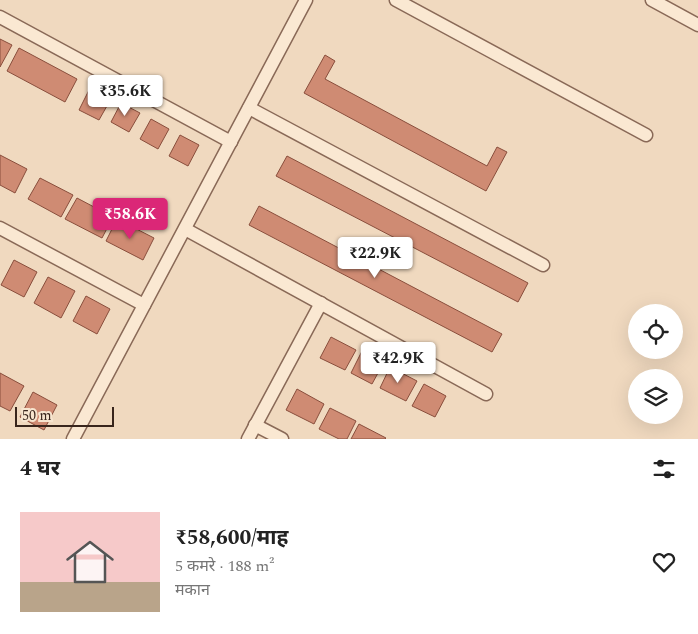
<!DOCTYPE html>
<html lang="hi">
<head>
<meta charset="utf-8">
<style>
	body { margin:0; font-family:Spectral,"Noto Sans Devanagari",serif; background:#f6f6f6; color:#222; height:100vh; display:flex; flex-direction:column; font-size:19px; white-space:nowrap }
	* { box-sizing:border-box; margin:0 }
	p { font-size:16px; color:#767676 }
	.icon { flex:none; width:28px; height:28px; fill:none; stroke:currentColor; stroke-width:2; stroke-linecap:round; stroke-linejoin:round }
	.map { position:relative; height:439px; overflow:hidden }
	.side { display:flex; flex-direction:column; background:#fff; flex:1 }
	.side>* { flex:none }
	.fabs { position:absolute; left:628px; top:304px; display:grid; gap:10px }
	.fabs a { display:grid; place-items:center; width:55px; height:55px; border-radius:50%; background:#fff; box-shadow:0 5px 20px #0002; font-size:25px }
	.scale { position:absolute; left:15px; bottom:12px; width:99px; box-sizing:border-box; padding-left:5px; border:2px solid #38251c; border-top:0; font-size:14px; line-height:18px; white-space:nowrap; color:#38251c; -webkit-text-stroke:4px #f7e5cf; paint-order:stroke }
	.price { position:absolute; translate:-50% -42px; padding:0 11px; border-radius:5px; background:#fff; color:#222; font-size:16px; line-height:32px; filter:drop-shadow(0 1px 2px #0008) }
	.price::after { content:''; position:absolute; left:50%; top:30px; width:15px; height:11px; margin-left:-8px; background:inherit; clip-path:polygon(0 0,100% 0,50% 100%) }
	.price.on { background:#db2777; color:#fff }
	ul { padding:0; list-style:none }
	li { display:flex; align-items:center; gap:15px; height:125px; padding:0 20px }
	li+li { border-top:1px solid #e0e0e0 }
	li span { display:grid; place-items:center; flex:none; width:140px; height:100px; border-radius:0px; color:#555 }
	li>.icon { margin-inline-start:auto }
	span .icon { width:60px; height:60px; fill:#fffc; stroke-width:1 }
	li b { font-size:21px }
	h2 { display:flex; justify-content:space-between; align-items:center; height:60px; padding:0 20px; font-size:21px }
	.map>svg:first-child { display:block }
	.building { fill:#cf8b73; stroke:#894e3c }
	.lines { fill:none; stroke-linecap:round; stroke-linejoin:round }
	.minor-casing { stroke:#896957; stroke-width:15 }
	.minor { stroke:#fae8d2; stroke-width:12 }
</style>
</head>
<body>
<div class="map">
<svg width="698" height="439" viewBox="0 0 698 439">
	<rect width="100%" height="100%" fill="#f0d9bf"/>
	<!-- building -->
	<g class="building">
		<path d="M0,39L12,45L0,67Z"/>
		<path d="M19,48L77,79L65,102L7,71Z"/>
		<path d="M325,55L335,61L325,79L487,166L497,147L507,152L486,191L304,93Z"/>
		<path d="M91,86L112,97L99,120L79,110Z"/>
		<path d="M121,103L140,113L129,132L111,122Z"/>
		<path d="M151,119L169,129L158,149L140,139Z"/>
		<path d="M180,135L199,145L188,166L169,156Z"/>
		<path d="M0,155L27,169L15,193L0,185Z"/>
		<path d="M287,156L528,283L518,302L276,176Z"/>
		<path d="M40,178L73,195L61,217L28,199Z"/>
		<path d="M77,198L113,217L102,238L65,219Z"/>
		<path d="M259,206L502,334L492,352L249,225Z"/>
		<path d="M117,219L154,238L143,260L106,241Z"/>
		<path d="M14,260L37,272L24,297L1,285Z"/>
		<path d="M48,277L75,291L61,318L34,303Z"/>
		<path d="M86,296L110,309L97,334L73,321Z"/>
		<path d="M331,337L356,350L345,370L320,358Z"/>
		<path d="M362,351L384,362L372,384L351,373Z"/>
		<path d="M390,367L417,381L406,401L380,388Z"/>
		<path d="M0,373L24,386L10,411L0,406Z"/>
		<path d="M424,384L446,396L435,417L412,406Z"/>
		<path d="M297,389L324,404L314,424L286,410Z"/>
		<path d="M33,392L57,405L44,430L20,417Z"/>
		<path d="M330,408L356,421L347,439H339L319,429Z"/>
		<path d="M359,424L386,438L385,439H351Z"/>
	</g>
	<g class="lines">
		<!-- minor casing -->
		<g class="minor-casing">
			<g id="minor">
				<path d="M396,0L646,135"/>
				<path d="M652,0L698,25"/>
				<path d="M0,17L231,142"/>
				<path d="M249,108L543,265"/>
				<path d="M0,228L144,305"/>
				<path d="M185,229L486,394"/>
				<path d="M255,425L282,439"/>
				<path d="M73,439L306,0"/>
				<path d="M248,439L321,303"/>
			</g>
		</g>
		<!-- minor -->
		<use href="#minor" class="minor"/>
	</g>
</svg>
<div class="fabs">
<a><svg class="icon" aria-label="locate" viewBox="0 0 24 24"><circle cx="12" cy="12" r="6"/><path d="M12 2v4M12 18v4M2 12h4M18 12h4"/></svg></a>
<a><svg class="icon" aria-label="layers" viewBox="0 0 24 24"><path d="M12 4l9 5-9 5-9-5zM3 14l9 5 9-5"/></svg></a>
</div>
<div class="scale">50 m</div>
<b class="price" style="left:125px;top:117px">₹35.6K</b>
<b class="price on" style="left:130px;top:240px">₹58.6K</b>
<b class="price" style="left:375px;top:279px">₹22.9K</b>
<b class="price" style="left:398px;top:384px">₹42.9K</b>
</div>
<section class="side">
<h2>4 घर<svg class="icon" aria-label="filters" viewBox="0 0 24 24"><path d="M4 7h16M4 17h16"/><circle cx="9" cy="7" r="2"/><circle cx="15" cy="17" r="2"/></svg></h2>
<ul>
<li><span style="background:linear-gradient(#f6c9c9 70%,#b9a48a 0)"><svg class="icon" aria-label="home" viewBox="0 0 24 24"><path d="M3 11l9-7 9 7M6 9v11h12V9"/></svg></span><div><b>₹58,600/माह</b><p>5 कमरे · 188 m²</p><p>मकान</p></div><svg class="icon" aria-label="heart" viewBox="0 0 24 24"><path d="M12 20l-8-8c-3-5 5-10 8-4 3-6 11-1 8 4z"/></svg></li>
</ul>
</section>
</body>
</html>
